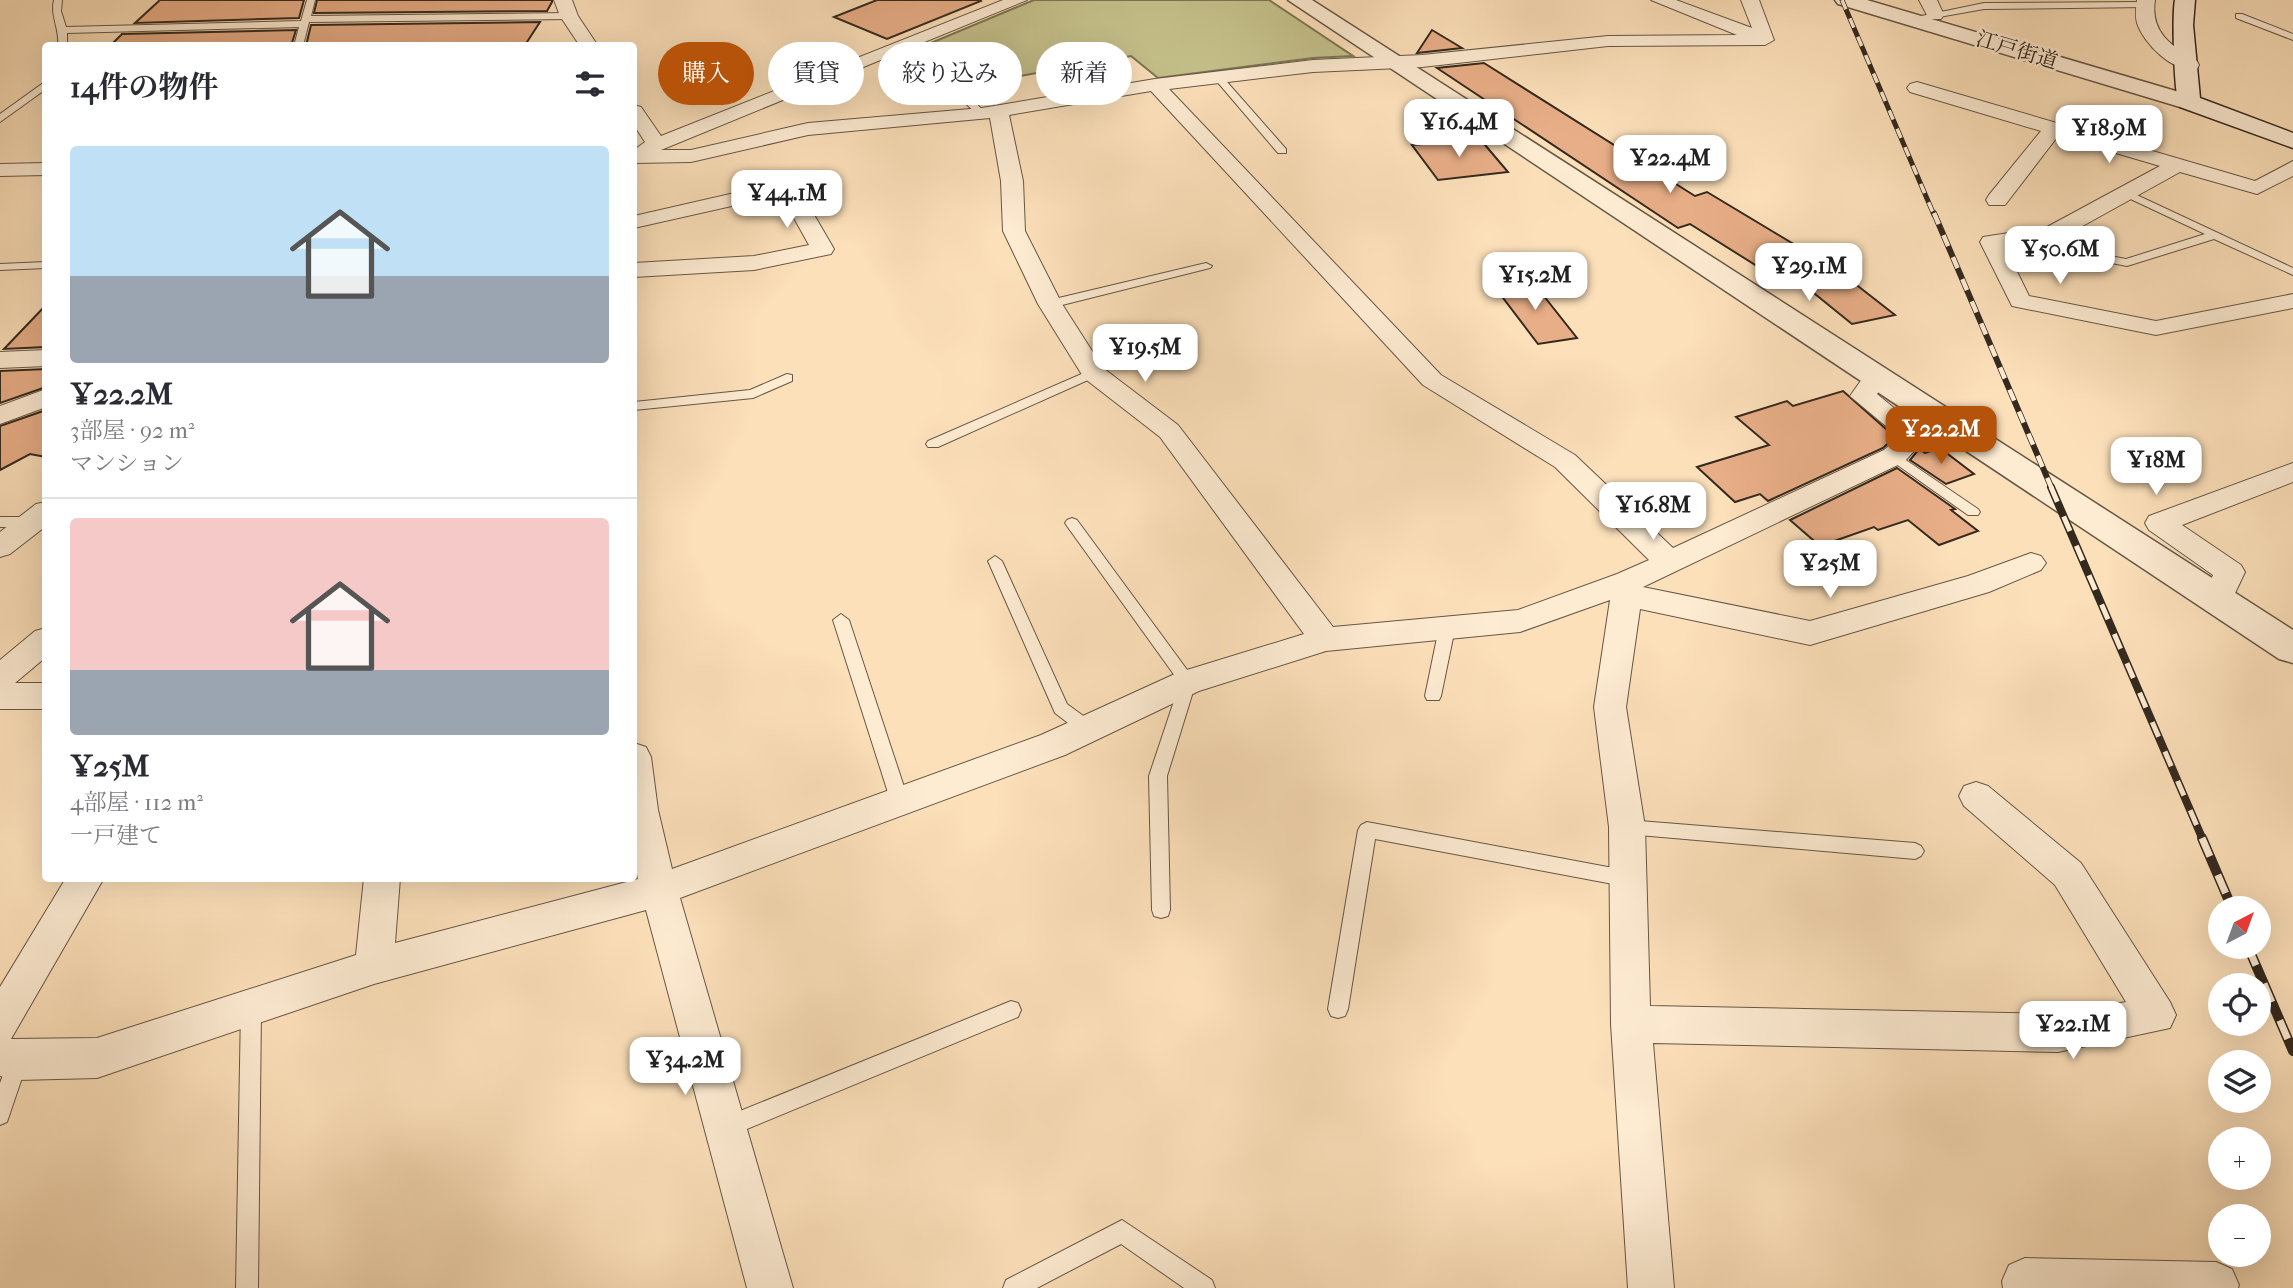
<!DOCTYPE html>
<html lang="ja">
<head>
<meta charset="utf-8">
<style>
	body { margin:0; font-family:"IM FELL French Canon","Noto Serif JP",serif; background:#f7f7f7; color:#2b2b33; height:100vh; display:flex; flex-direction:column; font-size:26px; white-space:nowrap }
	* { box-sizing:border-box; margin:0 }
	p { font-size:23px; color:#7c7c81 }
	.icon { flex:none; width:38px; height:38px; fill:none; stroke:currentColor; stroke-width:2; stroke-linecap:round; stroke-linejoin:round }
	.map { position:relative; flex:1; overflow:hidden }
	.sheet { position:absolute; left:42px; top:42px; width:595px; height:840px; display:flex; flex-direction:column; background:#fff; border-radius:7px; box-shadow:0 7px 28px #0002 }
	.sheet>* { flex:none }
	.top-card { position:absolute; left:658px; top:42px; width:665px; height:63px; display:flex; gap:14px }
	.needle { width:46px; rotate:41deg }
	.buttons { position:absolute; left:2208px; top:896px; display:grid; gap:14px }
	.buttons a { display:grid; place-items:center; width:63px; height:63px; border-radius:50%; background:#fff; box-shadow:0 7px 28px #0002; font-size:35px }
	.price { position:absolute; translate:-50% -60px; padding:0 16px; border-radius:14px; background:#fff; color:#222; font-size:23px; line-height:46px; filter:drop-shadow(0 2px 4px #0008) }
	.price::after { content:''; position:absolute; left:50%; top:42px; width:21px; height:16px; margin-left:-10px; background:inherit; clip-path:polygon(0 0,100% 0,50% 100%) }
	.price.selected { background:#b45309; color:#fff }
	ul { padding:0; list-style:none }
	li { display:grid; align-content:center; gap:14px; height:371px; padding:0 28px }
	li+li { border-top:2px solid #e1e1e2 }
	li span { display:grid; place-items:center; height:217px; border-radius:7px; color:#555 }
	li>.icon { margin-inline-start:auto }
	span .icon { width:126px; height:126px; fill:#fffc; stroke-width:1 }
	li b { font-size:30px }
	h2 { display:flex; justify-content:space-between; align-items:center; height:84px; padding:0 28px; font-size:30px }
	.tag { padding:0 24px; border-radius:32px; background:#fff; box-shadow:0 7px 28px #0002; font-size:24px; line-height:63px }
	.tag.selected { background:#b45309; color:#fff }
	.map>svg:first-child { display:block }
	.green { fill:#c5c18b; stroke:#7c7555; stroke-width:2 }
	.building { fill:#e8ae87; stroke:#34291f; stroke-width:2 }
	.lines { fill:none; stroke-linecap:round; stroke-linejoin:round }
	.service-casing { stroke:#665746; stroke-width:2 }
	.minor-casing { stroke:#665746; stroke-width:2 }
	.tertiary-casing { stroke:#665746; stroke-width:3 }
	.secondary-casing { stroke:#34291f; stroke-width:3 }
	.service { fill:#fdebd2; fill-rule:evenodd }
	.minor { fill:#fdebd2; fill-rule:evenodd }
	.tertiary { fill:#fdebd2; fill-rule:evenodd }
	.secondary { fill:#fdebd2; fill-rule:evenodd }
	.rail-far3-casing { stroke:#34291f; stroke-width:5 }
	.rail-far2-casing { stroke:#34291f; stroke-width:6 }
	.rail-far1-casing { stroke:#34291f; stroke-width:8 }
	.rail-casing { stroke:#34291f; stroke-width:10 }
	.rail-far3 { stroke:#fdebd2; stroke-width:3.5; stroke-dasharray:10; stroke-linecap:butt }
	.rail-far2 { stroke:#fdebd2; stroke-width:4.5; stroke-dasharray:12; stroke-linecap:butt }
	.rail-far1 { stroke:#fdebd2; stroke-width:5; stroke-dasharray:16; stroke-linecap:butt }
	.rail { stroke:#fdebd2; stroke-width:7; stroke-dasharray:20; stroke-linecap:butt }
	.labels { text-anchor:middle; stroke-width:5; stroke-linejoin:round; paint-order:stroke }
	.far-street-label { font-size:21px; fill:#34291f; stroke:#fdebd2 }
</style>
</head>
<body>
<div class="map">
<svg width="2293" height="1288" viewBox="0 0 2293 1288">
	<rect width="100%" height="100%" fill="#fce0ba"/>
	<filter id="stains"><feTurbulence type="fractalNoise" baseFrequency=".00286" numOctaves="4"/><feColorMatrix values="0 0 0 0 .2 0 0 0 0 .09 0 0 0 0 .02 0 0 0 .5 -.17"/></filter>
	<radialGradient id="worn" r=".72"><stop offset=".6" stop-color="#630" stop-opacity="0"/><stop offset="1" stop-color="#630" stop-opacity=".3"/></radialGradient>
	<!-- green -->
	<path class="green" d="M1034,0H1269L1353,56L1313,58L1158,78L1131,56L959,87L914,50Z"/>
	<!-- building -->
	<g class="building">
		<path d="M160,0H304L299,18L135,23Z"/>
		<path d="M317,0H552V2L547,11L314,13Z"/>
		<path d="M877,0H980L981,1L887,39L834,17Z"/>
		<path d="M540,22L525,45L306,46L311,25Z"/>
		<path d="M296,30L291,46H110L122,34Z"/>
		<path d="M1432,30L1462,48L1417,53Z"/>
		<path d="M1484,63L1695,196L1707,192L1840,272L1895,315L1852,324L1789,273L1776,278L1690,224L1678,228L1437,68Z"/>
		<path d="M1480,139L1508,172L1438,180L1412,145Z"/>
		<path d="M1532,281L1577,338L1538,344L1494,286Z"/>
		<path d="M46,305V347L4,349Z"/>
		<path d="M46,369V387L0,403V371Z"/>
		<path d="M1843,391L1895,437L1883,448L1768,501L1760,494L1735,502L1697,467L1769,445L1736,417L1787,401L1793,406Z"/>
		<path d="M46,410V457L30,454L0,470V426Z"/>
		<path d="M1940,448L1974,474L1946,484L1910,460L1919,449L1925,453Z"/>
		<path d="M1897,468L1955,509L1951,510L1978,531L1939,545L1908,520L1878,530L1874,527L1820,546L1790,520Z"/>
	</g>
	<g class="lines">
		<!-- service casing -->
		<g class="service-casing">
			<g id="service">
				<path d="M54,0H62L61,11L66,27L301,21L307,0H315L311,16L569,13L573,16L569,19L309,22L303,46H294L299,27L67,33V46H58C60,29 50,16 54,0Z"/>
				<path d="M2145,2L2148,3V7L1984,9L1911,22L1907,19L1984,3Z"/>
				<path d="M2236,14H2242L2293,34V40L2236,18Z"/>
				<path d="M904,42H910L985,112V116H979L904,46Z"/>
				<path d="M1214,74H1220L1286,149V153H1278L1214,78Z"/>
				<path d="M46,81V89L0,122V114Z"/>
				<path d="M2126,190L2293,268V275L2214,239L2127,266L2009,243L2003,240L2009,237L2126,259L2205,234L2122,195L2121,193Z"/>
				<path d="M46,262V268L0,270V264Z"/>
				<path d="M1206,263L1212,266L1210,268L1050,308L1044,304L1046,301Z"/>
				<path d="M1093,369L1097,370V376L938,447H928L926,444L928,441Z"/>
				<path d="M787,374L792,375V381L753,398L634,410V402L750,390Z"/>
				<path d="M1894,452L1978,509L1980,512L1978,515H1968L1889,459L1887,456L1889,453Z"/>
				<path d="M0,517H32L39,522L32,527H0Z"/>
				<path d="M1072,518L1077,520L1196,682L1167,776L1170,910L1168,916L1161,918L1154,916L1152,910L1149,776L1180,683L1067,526L1065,523L1067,520Z"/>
				<path d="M995,556L1002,561L1067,704L1093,723L1095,728L1093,733H1081L1055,713L988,561Z"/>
				<path d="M841,614L849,620L909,802L906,807L900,809L894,807L891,802L833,620Z"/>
				<path d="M1447,622L1455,628L1441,696L1439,700H1427L1425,696L1439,628Z"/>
				<path d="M1627,820L1915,843L1921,846L1924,851L1921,856L1915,859L1627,834L1621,832L1618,827L1621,822Z"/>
				<path d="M1367,822L1629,871L1635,873L1638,879L1635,885L1629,887L1375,839L1348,1009L1345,1016L1338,1018L1331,1016L1328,1009L1358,830L1361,825Z"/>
				<path d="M251,1000L258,1002L261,1009L258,1288H236L241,1009L244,1002Z"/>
				<path d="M1011,1001L1018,1003L1021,1010L1018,1017L725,1138L718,1134L714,1127L718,1120Z"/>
				<path d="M18,1050L25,1053L28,1060L7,1122L0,1125V1083L11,1053Z"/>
				<path d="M1122,1220L1212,1280L1215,1288H1184L1121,1244L1037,1288H1003L1006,1280Z"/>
			</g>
		</g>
		<!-- minor casing -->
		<g class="minor-casing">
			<g id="minor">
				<path d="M554,0H572L578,16L598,46H580L560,16Z"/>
				<path d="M1003,0H1027L661,150H691L808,123L982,108L1155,79L1313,60L1422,55L1608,36L1737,35L1651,0H1676L1752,28L1741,0H1759L1774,40L1765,45L1608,46L1422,67L1313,72L1169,89L1441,375L1575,455L1673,548L1884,450L1899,437L1850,396L1867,372H1885L1889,377L1877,394L1928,436L1904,462L1643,587L1810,621L1968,576L2031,553L2041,556L2046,563L2041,570L1989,592L1810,645L1640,609L1626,707L1645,827L1650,1006L2058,1014L2126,1002L2055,885L1964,806L1959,796L1964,786L1976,782L1988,786L2081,863L2170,1002L2176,1015L2170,1028L2058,1052L1653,1043L1674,1288H1628L1611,1024L1609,827L1594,707L1610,600L1520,632L1326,651L1199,691L1065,755L680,898L793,1288H747L646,910L374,984L97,1078L18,1080L0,1076V987L66,878H104L11,1039L97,1038L356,955L364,878H400L395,943L638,879L634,859V743L646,747L651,757L658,810L672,869L1041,735L1177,673L1304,634L1160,437L1084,378L1038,304L1003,231L1001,181L990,118L808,135L691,162L634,163V150L645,142L634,125V105L641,107L661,136ZM1151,91L1423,385L1555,467L1649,560L1617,574L1518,610L1333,627L1178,425L1103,368L1062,304L1025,231L1023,181L1009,115Z"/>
				<path d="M1919,0H1937L1944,15L1941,19H1929Z"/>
				<path d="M2137,0H2155C2150,32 2171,46 2197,61L2199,65L2197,69C2174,74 2143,43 2137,23C2135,15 2136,8 2137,0Z"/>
				<path d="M1917,82L2255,181L2293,161V176L2257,194L2180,172L2061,238L2005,247L2029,296L2156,321L2293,294V308L2156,335L2012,306L1980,242L1983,237L2047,227L2160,166L2058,136L2005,205H1989L1986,200L1989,195L2041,131L1910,92L1907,88L1910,84Z"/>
				<path d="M46,163V175L0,176V164Z"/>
				<path d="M787,181L795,182L834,249L831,254L754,270L634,277V263L754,256L809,245L781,195L634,228V216Z"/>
				<path d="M46,350V366L0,368V352Z"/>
				<path d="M46,389V407L0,424V406Z"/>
				<path d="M2293,463V482L2182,525L2241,565L2245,572L2228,608L2217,611L2206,608L2202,600L2213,575L2149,530L2145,523L2149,516Z"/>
				<path d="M46,502V526L10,554L0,557V532L36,504Z"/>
				<path d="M46,628V657L15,683H46V709H0V660L35,631Z"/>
				<path d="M2025,1258L2216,1262L2232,1269L2239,1285L2238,1288H2003L2002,1281L2009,1265Z"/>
			</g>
		</g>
		<!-- tertiary casing -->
		<g class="tertiary-casing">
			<g id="tertiary">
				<path d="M1288,0H1312L2293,630V663L2279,659Z"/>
				<path d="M1835,0H1867L2196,97L2200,102L2196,107H2180L1838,4Z"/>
			</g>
		</g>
		<!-- secondary casing -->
		<g class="secondary-casing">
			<path id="secondary" d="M2175,0H2195L2193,25L2200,98L2293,133V148L2180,107C2174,99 2172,14 2175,0Z"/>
		</g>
		<!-- service -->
		<use href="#service" class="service"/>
		<!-- minor -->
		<use href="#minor" class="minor"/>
		<!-- tertiary -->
		<use href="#tertiary" class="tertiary"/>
		<!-- secondary -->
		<use href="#secondary" class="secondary"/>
		<!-- rail-far3 casing -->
		<g class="rail-far3-casing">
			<path id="rail-far3" d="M1842,0L1934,215"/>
		</g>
		<!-- rail-far2 casing -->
		<g class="rail-far2-casing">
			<path id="rail-far2" d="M1934,213L2052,489"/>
		</g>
		<!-- rail-far1 casing -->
		<g class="rail-far1-casing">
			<path id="rail-far1" d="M2051,487L2203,840"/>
		</g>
		<!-- rail casing -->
		<g class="rail-casing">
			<g id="rail">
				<path d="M2202,838L2232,908"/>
				<path d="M2248,947L2293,1051"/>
			</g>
		</g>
		<!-- rail-far3 -->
		<use href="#rail-far3" class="rail-far3"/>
		<!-- rail-far2 -->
		<use href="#rail-far2" class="rail-far2"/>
		<!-- rail-far1 -->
		<use href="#rail-far1" class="rail-far1"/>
		<!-- rail -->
		<use href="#rail" class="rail"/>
	</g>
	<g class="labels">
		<!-- far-street labels -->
		<g class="far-street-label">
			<text transform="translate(2017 50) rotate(17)" y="7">江戸街道</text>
		</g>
	</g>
	<rect width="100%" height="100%" filter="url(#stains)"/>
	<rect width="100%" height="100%" fill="url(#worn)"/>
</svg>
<div class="buttons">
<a><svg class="needle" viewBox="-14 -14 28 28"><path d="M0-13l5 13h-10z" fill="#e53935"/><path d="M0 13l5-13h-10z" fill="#7c7c81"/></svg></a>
<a><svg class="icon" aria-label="locate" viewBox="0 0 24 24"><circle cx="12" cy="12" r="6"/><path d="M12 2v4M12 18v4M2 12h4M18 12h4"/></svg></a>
<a><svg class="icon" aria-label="layers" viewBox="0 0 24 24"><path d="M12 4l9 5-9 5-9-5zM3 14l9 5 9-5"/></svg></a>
<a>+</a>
<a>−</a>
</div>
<b class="price" style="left:1459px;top:159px">¥16.4M</b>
<b class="price" style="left:2109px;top:165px">¥18.9M</b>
<b class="price" style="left:1670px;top:195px">¥22.4M</b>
<b class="price" style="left:787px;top:230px">¥44.1M</b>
<b class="price" style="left:2060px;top:286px">¥50.6M</b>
<b class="price" style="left:1809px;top:303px">¥29.1M</b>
<b class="price" style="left:1535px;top:312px">¥15.2M</b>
<b class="price" style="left:1145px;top:384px">¥19.5M</b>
<b class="price selected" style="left:1941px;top:466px">¥22.2M</b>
<b class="price" style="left:2156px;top:497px">¥18M</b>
<b class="price" style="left:1653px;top:542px">¥16.8M</b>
<b class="price" style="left:1830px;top:600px">¥25M</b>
<b class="price" style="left:2073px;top:1061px">¥22.1M</b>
<b class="price" style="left:685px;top:1097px">¥34.2M</b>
<div class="top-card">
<a class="tag selected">購入</a>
<a class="tag">賃貸</a>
<a class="tag">絞り込み</a>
<a class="tag">新着</a>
</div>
<section class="sheet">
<h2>14件の物件<svg class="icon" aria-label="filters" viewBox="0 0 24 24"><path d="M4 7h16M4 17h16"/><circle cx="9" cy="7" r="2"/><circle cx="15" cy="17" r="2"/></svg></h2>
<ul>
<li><span style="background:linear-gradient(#bfe0f5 60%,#9aa5b1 0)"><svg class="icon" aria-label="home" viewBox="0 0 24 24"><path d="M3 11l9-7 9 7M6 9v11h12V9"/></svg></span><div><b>¥22.2M</b><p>3部屋 · 92 m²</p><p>マンション</p></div></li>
<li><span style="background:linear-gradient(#f6c9c9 70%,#9aa5b1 0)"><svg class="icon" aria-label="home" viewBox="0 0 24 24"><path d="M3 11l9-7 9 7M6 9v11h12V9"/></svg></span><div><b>¥25M</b><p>4部屋 · 112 m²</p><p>一戸建て</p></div></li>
</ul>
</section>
</div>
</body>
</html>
